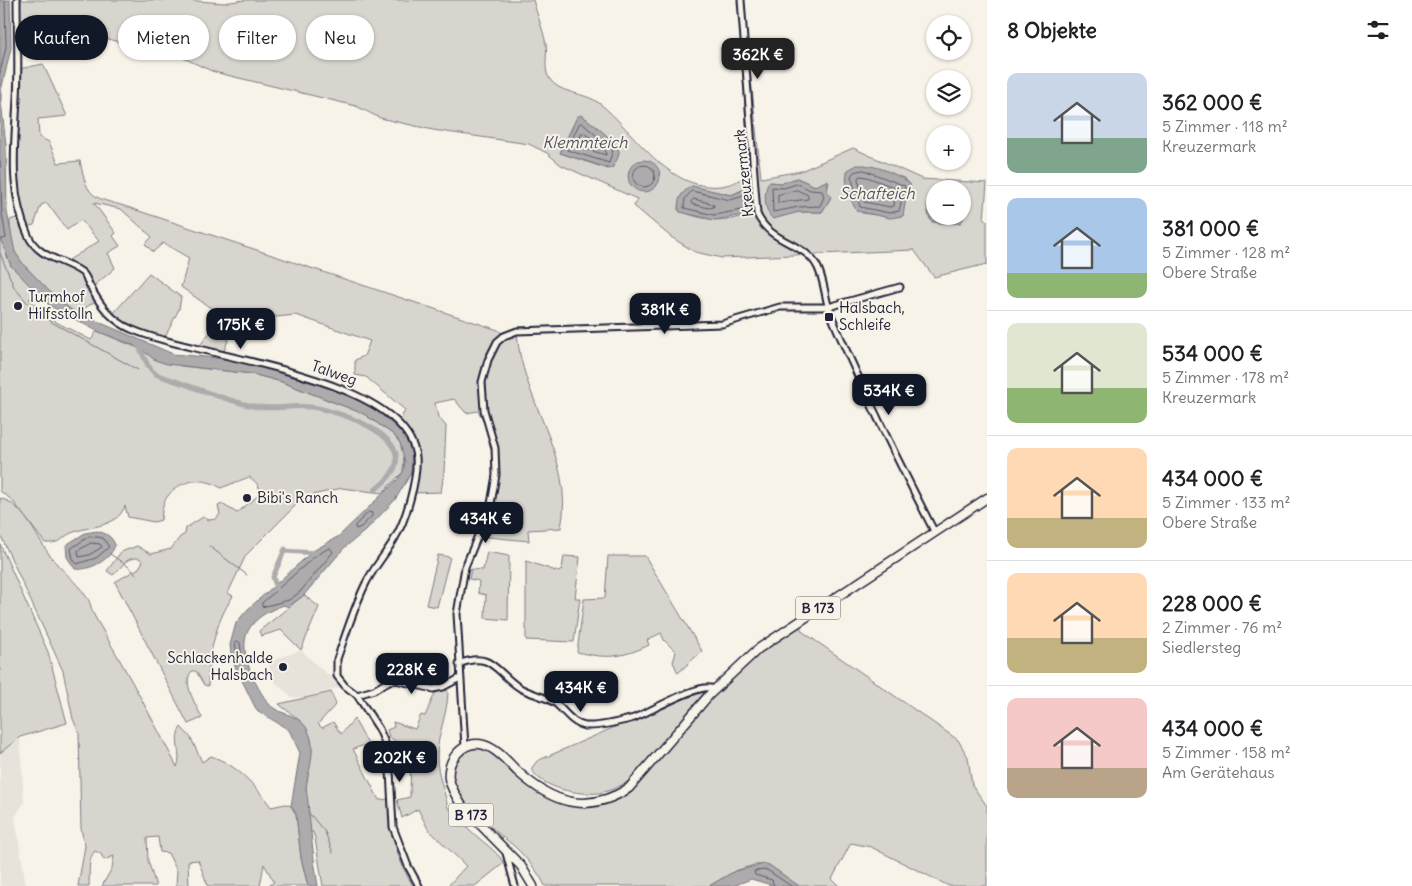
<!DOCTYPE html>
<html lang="de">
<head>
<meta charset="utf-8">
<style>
	body { margin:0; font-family:Delius,sans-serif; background:#f6f6f6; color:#202124; height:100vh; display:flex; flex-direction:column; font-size:19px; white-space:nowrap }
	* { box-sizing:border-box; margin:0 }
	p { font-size:16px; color:#757577 }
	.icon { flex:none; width:28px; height:28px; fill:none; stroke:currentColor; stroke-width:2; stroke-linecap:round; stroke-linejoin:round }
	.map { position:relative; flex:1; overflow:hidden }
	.details { display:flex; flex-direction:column; background:#fff; width:425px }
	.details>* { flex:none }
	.top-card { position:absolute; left:15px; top:15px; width:475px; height:45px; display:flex; gap:10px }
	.tools { position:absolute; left:926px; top:15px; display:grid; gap:10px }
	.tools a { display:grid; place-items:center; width:45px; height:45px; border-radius:50%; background:#fff; box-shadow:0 1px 4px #0004; font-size:25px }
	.price { position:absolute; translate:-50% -42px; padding:0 11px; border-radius:10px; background:#111827; color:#fff; font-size:16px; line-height:32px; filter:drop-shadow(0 1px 2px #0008) }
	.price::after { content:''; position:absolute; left:50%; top:30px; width:15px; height:11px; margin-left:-8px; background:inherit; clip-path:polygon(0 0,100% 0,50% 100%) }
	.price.active { background:#222; color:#fff }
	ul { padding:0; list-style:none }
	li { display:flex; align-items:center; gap:15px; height:125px; padding:0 20px }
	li+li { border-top:1px solid #e0e0e0 }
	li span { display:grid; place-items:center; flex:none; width:140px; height:100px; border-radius:10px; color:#555 }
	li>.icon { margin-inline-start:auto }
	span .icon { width:60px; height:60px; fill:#fffc; stroke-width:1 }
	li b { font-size:21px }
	h2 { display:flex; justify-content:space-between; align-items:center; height:60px; padding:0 20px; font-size:21px }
	.tag { padding:0 18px; border-radius:22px; background:#fff; box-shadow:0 1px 4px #0004; font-size:18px; line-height:45px }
	.tag.active { background:#111827; color:#fff }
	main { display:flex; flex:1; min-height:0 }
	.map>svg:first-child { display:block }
	.built { fill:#e7e3db }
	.green { fill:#d8d5cf; stroke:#7d7c85; fill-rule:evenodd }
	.water { fill:#aeabad; stroke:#76747f }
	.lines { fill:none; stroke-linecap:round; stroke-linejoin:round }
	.shore { stroke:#5a5969; stroke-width:1 }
	.stream { stroke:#76747f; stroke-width:1 }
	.canal { stroke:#aeabad; stroke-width:5 }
	.street-casing { stroke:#22223b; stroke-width:9 }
	.primary-casing { stroke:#22223b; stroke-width:11 }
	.street { stroke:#f7f3e8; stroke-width:5 }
	.primary { stroke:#f7f3e8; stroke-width:8 }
	.poi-dot { fill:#22223b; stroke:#f7f3e8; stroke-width:2 }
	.labels { text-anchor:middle; stroke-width:4; stroke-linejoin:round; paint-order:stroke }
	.shield { fill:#f7f3e8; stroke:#62616f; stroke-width:1 }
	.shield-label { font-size:14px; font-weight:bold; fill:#22223b }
	.street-label { font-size:15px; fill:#22223b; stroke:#f7f3e8 }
	.poi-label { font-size:15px; fill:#22223b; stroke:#f7f3e8; text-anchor:start }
	.water-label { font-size:16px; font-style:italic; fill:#535263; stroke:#f7f3e8 }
</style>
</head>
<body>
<main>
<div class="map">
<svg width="987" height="886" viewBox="0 0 987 886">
	<rect width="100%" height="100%" fill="#f7f3e8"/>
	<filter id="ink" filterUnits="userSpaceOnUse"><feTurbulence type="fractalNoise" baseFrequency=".02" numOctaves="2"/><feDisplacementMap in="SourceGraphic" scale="10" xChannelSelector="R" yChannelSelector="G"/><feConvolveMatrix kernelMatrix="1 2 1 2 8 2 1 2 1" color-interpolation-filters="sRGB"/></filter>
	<g filter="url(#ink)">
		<!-- built -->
		<g class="built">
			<path d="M301,650L329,676L339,679L345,686L304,698L291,697L274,681L268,662Z"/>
			<path d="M20,737L24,803L15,817L26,886H0V753Z"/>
		</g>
		<!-- green -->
		<g class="green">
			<path d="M17,0H184L224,3L244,0H533C537,15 543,29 546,44C548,54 543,68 549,78C558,94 585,92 599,103C635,131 667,192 721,186C733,184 742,181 749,170L742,61L749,59L761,178L801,171L853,148L922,179L987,183L984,219L987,221V264L934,277L914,250L722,258L695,252L671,237L634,206L637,199L561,165L547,153L529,144L433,130L380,118L356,106L214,72L181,57L108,39L47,28L45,25L17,28ZM583,116L612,141L619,154L613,167L608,169L560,153L577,117ZM864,165L904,178L910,184V193L876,215L862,213L852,198L846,178ZM797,178L815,186L829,182L827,191L830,199L822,212H799L780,216L769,182L782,183ZM695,187L731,195L749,187L752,212C729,225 701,220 678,210C678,197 683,189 695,187ZM935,189H962L963,219L960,223H938L930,219V193Z"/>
			<path d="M43,64L67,116L38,119L39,137L49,142L58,163L80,161C87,194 89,197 121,205L498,330L504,335L517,331C520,399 576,458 561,528L528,530L529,541L478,536C495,490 507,455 478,411L466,413L454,399L435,403L438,417L446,426L444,472L441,492L412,493L416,457L399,423L405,410L366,377L355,375V360L364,356L370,341L296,315L246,320L229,338L222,356L198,348L222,316L181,287L189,258L163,243L153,252L145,244L152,237L121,209L94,203L116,233L113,236L120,246L108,253L115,268L93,287L83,270L69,260L99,241L81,220L67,230L47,203L41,205L34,225L26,227C11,173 17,124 19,69Z"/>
			<path d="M19,217L29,242L79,272L96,301L77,313C63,306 23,269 16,254C11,244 10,232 10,220Z"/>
			<path d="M0,237L11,266L39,293L29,299L56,322L91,340L97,331L181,366L252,374L282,382L364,414L394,435L400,443L404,452L403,472L382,493L342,488L304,497L246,555L228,593L233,596C215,623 209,654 208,686L204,685L196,671H192C181,683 197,706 202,718L188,724L115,582L139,568L143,561L139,558C124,557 123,567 113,575L107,571L121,552L137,546L151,554L171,549L180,537L185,534L186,528L203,517L209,520L216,519L220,514L218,506L222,504L237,513L260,494C260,485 256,482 249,477L221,488C204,476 180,479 167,497C162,503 162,512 161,520L154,522L128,517L125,506C116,528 93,525 74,532C60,537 63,544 45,543L12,500L0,491Z"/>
			<path d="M149,273L181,297L179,309L164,339L133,330L111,316Z"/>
			<path d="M0,498C23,504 36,536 49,554C61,571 75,580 86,596C91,602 91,610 95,617C124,666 151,716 177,767C183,755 172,739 181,727L191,738L202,762L211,756C237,765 255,785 271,807L285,804L291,806L296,814L301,858L308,886H269L274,882L264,864L260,886H208L198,860L188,861L189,886H176L177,871L168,853L160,852L158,837L147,838L148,861L156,886H102L112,868L114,856L104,860L101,854L95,851C87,859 90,875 89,886H78L85,846L81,829L79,733L73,719L63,671L0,534Z"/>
			<path d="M0,544L48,652L67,723L20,737L0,753Z"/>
			<path d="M487,552L509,556L508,620L485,618L486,595L478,593L479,581L469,579L471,569L483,570Z"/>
			<path d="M438,555L450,557L437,607L426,605Z"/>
			<path d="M564,556L580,557L575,598H580L574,642L526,640V561L559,572L562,569Z"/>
			<path d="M608,556H645L702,651L678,673L673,662L676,652L664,640L661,633L647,640L649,645C622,658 606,659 577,652L584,599L605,598Z"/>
			<path d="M304,595L319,607L301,650L281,630L261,636L259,631Z"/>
			<path d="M799,625L803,632L958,740L968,757L972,785L987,806V886H949L871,847L851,843L832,879L839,886H799L769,865H754L735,871L709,886H545C540,874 525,856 515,847C497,831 424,781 463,753C470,748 481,747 488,751C504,759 515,775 529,786C568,816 607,815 641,780L718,690L766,647Z"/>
			<path d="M707,689L632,779C622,785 611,791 599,793C578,795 543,789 531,769L537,761L695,692Z"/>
			<path d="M445,690L448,691C448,713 437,735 437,757C437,775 445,791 448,808C458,814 462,822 470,830C482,842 495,849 504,863L475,886H448L466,866L428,829L418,809L402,818L397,800L410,797L411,751L413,750L411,744L398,743L389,737L387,730L394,727L393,722L415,729L421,715L425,716L436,691Z"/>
			<path d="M331,692L336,704L318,724L322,728L333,722L341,734L354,719L368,744L353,749L379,800L388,799C389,829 397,860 413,886H323L315,838L313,832H310C308,818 306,804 306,790C306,770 318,749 307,730C301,719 288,712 279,704Z"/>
		</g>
		<!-- water -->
		<g class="water">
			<path d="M0,0H10L11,48L1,91V101L6,145L7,212L15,252L24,265L57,299L71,310L173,354L226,359L279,370L339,390L371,406L397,428L407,440L412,452V467L410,475L395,500L365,531L344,548L304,595L288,607L284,605C270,610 255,617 248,631C237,652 257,689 269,704C282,718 304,711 311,739C315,755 308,772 306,788C306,793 308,798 308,803C311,831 313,858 318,886H308L301,858L296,814L291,806L300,753L289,730L258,711L255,707L232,660L230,645L236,623L247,610L313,551L339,536L398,479L403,472L405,462L400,443L394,435L364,414L282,382L252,374L167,364L155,360L138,347L97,331L50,306L11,266L0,237Z"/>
			<path d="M580,115C587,118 618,143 619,151C620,156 614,165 611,169L560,153L577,117Z"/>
			<circle cx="644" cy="176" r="16"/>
			<path d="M857,165C874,164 897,173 910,184V193L906,198L903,216L890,218L857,211C851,203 843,180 848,170Z"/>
			<path d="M797,178L815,186L828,180L827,191L831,197L822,212H799L773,219C764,212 763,191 769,182L782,183Z"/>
			<path d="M692,186L731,195L750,187L751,214L714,220L680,212C675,202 682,191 692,186Z"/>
			<path d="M935,191V216H962L963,200C967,208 966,216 960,223L932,222C926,213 926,202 930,193Z"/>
			<path d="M97,531C105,533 112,536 115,545C111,560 89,571 75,569L67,557L66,545L85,533Z"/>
			<path d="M764,864L769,865L799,886H775L751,879L733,886H709L735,871Z"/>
		</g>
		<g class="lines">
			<!-- shore -->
			<g class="shore">
				<path d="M0,73L6,47L5,0"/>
				<path d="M582,123L613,150L609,163L567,150L579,124Z"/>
				<path d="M584,133L605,149L606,155L577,146L581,134Z"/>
				<path d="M0,161L2,213L6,238L0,240"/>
				<circle cx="644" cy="176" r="11"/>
				<path d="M864,170L905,186L899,211L889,213L860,207L851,176L854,172Z"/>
				<path d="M860,176L867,177L896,188L894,206L890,207L864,202L858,179Z"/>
				<path d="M798,184L810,190L822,191L824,197L820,206L799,207L773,212L772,187L783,188Z"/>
				<path d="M797,190L808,195V199L778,203V195Z"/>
				<path d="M692,191L730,200L744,196L747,209L714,215L684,208L685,199Z"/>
				<path d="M694,199L713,204L714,207L709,208L692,204L691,202Z"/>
				<path d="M369,512L372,513V516L361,527L356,529L355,526Z"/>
				<path d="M90,536L103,538L109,547L96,558L77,564L73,559L71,549Z"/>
				<path d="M91,543L100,544L102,547L89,555L79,557L78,551Z"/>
				<path d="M330,548L333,552L300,592L289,600L262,607V603L315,556Z"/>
				<path d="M238,641L240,643L242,660L240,663L238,661L235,643Z"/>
				<path d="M774,886L772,880L755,875L754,871L767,870L791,886"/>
			</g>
			<!-- stream -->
			<g class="stream">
				<path d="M0,253L14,287L37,314L138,370"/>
				<path d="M209,546L247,575"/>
				<path d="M110,554L129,567L137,575"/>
				<path d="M308,812L325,832L333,853"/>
			</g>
			<!-- canal -->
			<g class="canal">
				<path d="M138,345C144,355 146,367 156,374C164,378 174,380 181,383C207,392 231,402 258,407C275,410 293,405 311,407C334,410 403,431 396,464C393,475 383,483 375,490"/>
				<path d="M284,551L316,553"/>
				<path d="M277,590L273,577L285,549"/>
			</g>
			<!-- street casing -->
			<g class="street-casing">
				<g id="street">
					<path d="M17,0C17,32 19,65 17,98C15,144 8,191 28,235C38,258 62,259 80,271C86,274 87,281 90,286C99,304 112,321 131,329C195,358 406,374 416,457C418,478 406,520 395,538C386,554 373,568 365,585C354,608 346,634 337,659V676L345,686L357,695L379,729L389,752L393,827L408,866L419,886"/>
					<path d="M741,0L757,214C770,244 806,242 818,268C825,283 825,300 831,315C862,389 898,461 934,531"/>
					<path d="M459,664C492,650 496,673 520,688C531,694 544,696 555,703C564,710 572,724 585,726C600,727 619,722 634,718C650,712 701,681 714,689"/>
					<path d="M357,695L374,690L389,681L396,680L433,689L443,687L460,678"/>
					<path d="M465,747L457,614L465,567L491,504L496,475L495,448L484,410L482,382L488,360L497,342L504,336L517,331L722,324L780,307H828L900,287"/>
					<path d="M506,853L515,886"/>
				</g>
			</g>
			<!-- primary casing -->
			<g class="primary-casing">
				<path id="primary" d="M533,886L521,866L462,806C457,798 451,788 449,779C446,760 464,739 484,745C497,749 507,761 517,771C552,803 587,815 629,788L710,694L758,649L987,498"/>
			</g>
			<!-- street -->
			<use href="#street" class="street"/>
			<!-- primary -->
			<use href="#primary" class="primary"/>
		</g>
	</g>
	<!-- markers -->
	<g class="poi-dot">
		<circle cx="18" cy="306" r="5"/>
		<rect x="824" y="312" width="10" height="10" rx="2.5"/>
		<circle cx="247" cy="498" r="5"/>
		<circle cx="283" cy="667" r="5"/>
	</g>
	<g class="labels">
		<!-- shield labels -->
		<g class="shield">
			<rect x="795.5" y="596.5" width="45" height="23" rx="4"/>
			<rect x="448.5" y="803.5" width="45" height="23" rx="4"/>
		</g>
		<g class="shield-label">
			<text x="818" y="613">B 173</text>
			<text x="471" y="820">B 173</text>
		</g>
		<!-- street labels -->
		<g class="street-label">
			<text transform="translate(744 173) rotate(-96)" y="5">Kreuzermark</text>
			<text transform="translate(334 373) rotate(19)" y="5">Talweg</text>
		</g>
		<!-- poi labels -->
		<g class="poi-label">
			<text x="28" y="302">Turmhof<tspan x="28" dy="17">Hilfsstolln</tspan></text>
			<text x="839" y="313">Halsbach,<tspan x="839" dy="17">Schleife</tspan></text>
			<text x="257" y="503">Bibi's Ranch</text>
			<text x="273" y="663" text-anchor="end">Schlackenhalde<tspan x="273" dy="17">Halsbach</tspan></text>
		</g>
		<!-- water labels -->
		<g class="water-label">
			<text x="585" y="148">Klemmteich</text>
			<text x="877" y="199">Schafteich</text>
		</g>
	</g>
</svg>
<div class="tools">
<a><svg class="icon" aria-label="locate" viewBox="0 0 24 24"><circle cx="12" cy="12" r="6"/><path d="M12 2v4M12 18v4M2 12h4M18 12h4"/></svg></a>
<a><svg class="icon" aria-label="layers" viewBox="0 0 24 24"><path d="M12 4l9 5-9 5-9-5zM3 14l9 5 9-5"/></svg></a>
<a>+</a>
<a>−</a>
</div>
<b class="price active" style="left:758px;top:80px">362K €</b>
<b class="price" style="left:665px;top:335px">381K €</b>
<b class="price" style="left:241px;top:350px">175K €</b>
<b class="price" style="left:889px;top:416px">534K €</b>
<b class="price" style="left:486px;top:544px">434K €</b>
<b class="price" style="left:412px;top:695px">228K €</b>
<b class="price" style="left:581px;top:713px">434K €</b>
<b class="price" style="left:400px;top:783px">202K €</b>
<div class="top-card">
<a class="tag active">Kaufen</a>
<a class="tag">Mieten</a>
<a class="tag">Filter</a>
<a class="tag">Neu</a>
</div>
</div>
<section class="details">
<h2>8 Objekte<svg class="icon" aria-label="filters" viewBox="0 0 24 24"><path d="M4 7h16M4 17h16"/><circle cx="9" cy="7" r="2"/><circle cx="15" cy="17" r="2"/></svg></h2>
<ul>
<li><span style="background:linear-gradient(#c9d6e8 65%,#7fa58c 0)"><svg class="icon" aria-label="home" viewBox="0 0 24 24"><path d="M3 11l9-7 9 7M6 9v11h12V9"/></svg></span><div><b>362 000 €</b><p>5 Zimmer · 118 m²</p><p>Kreuzermark</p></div></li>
<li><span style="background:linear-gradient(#a9c7e8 75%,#8fb573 0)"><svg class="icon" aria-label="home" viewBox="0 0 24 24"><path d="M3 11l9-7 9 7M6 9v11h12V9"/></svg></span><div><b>381 000 €</b><p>5 Zimmer · 128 m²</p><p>Obere Straße</p></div></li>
<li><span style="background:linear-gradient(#dfe7d0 65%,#8fb573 0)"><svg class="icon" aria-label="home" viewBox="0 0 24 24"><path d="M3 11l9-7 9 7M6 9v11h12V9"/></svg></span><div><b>534 000 €</b><p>5 Zimmer · 178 m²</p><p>Kreuzermark</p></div></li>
<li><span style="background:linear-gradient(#ffd9b3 70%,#c2b280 0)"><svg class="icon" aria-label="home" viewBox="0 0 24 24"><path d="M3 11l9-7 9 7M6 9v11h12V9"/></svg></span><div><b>434 000 €</b><p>5 Zimmer · 133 m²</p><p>Obere Straße</p></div></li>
<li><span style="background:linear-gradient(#ffd9b3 65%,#c2b280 0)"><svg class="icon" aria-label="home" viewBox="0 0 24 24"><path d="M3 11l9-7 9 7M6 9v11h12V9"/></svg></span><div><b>228 000 €</b><p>2 Zimmer · 76 m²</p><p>Siedlersteg</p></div></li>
<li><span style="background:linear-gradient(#f6c9c9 70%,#b9a48a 0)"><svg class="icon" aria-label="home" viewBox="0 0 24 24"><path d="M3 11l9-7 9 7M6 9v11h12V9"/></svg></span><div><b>434 000 €</b><p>5 Zimmer · 158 m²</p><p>Am Gerätehaus</p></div></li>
</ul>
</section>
</main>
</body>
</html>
